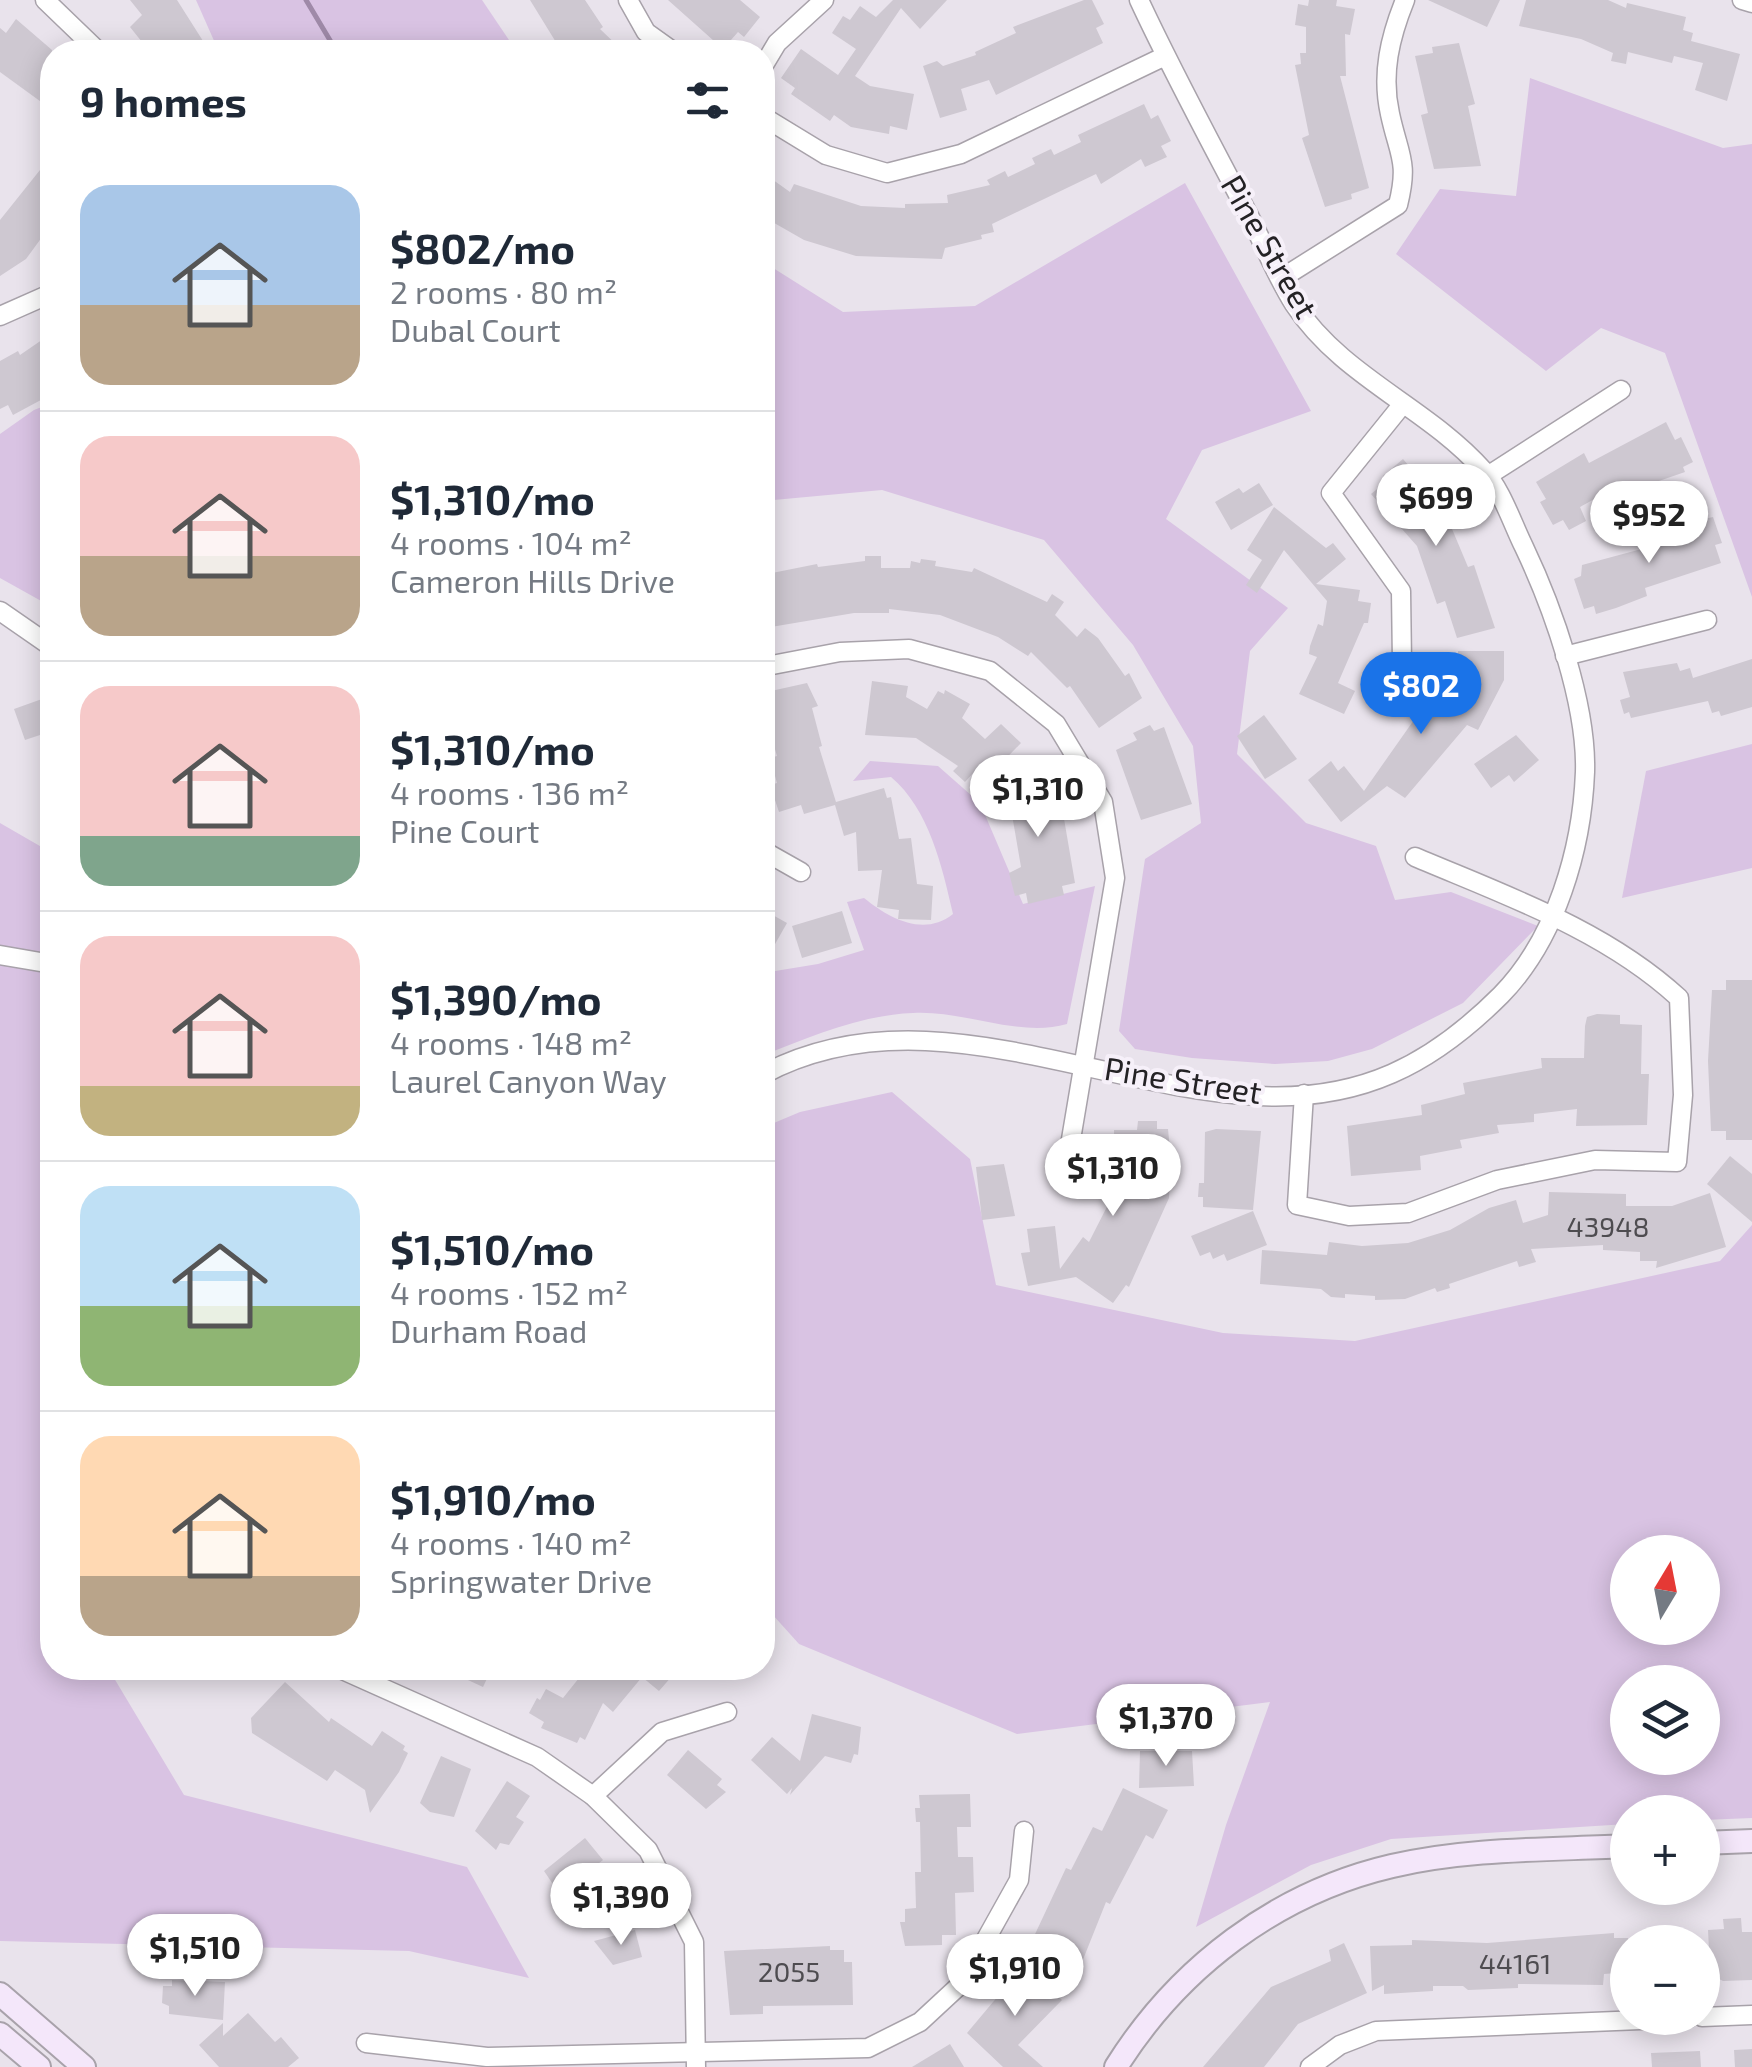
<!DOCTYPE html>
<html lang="en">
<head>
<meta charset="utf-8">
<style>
	body { margin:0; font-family:"Exo 2",sans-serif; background:#f2f2f3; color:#1f2937; height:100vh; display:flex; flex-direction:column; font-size:38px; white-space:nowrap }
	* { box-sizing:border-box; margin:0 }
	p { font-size:32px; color:#747a83 }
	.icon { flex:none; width:55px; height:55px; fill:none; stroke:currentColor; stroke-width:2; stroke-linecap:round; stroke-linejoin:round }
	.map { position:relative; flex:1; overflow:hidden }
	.sheet { position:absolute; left:40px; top:40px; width:735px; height:1640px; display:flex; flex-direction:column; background:#fff; border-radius:40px; box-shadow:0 5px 25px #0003 }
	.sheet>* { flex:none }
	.needle { width:65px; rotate:10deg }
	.tools { position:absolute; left:1610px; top:1535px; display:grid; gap:20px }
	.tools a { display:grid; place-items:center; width:110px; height:110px; border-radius:50%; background:#fff; box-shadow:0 5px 25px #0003; font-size:50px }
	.price { position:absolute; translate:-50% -85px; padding:0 22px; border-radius:35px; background:#fff; color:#222; font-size:32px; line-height:65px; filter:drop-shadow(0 2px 5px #0008) }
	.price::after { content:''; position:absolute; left:50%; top:60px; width:30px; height:22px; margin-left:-15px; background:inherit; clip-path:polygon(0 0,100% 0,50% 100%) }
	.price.current { background:#1a73e8; color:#fff }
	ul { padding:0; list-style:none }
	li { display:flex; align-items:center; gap:30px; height:250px; padding:0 40px }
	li+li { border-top:2px solid #e0e1e3 }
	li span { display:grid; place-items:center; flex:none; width:280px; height:200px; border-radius:30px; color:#555 }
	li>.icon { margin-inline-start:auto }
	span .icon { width:120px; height:120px; fill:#fffc; stroke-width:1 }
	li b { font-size:42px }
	h2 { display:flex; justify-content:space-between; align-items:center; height:120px; padding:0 40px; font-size:42px }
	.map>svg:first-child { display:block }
	.green { fill:#d9c3e3; fill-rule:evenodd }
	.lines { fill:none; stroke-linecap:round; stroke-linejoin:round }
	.stream { stroke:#9f8aa8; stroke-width:5 }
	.building { fill:#cec8d1 }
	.minor-casing { stroke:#a8a2aa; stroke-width:21 }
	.secondary-casing { stroke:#a8a2aa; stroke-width:26 }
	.minor { stroke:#fff; stroke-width:18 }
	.secondary { stroke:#f4e7fa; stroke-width:22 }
	.labels { text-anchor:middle; stroke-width:8; stroke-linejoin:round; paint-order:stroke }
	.number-label { font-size:28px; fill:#4e4c50 }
	.street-label { font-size:32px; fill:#242225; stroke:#f6f0f9 }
</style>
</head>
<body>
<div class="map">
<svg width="1752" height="2067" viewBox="0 0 1752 2067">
	<rect width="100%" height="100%" fill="#e9e3ec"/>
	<!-- green -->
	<g class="green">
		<path d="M196,0H482L517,52H219Z"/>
		<path d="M1530,78L1723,148L1752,144V597L1665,353L1601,328L1546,371L1396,254L1440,189L1516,196Z"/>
		<path d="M1185,183L1311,411L1202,450L1166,519L1288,608L1250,651L1237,754L1306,823L1376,846L1395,900L1451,892L1538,926L1463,1003L1372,1049L1328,1061L1275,1064L1192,1058L1135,1049L1119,1031L1145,859L1201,823L1193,746L1133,645L1044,540L882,490L763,501L762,261L843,312L975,306Z"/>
		<path d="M52,403V607L0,578V434L34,410Z"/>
		<path d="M1752,744V868L1622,898L1646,771Z"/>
		<path d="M870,761L938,766L980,803L1023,904L1095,886L1067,1024C1019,1038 964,1010 913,1013C860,1015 811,1037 763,1055V973L818,964L864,950L847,902L864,898C890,919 924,937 953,914C942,866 929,809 891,777L853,781Z"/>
		<path d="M0,823L52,853V1668H108L184,1795L467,1867L529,1978L409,1951L0,1941Z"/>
		<path d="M892,1092L970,1159L996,1285L1223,1333L1355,1341L1720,1261L1752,1225V1818L1703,1820L1702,1812H1628L1627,1824L1391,1839L1311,1865L1196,1927L1226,1825L1270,1702L1017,1734L799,1644L763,1604L762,1128L800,1112ZM1628,1552H1702V1628H1628ZM1628,1682H1702V1758H1628Z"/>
	</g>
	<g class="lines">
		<!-- stream -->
		<path class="stream" d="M306,0L337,52"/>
	</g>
	<!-- building -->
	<g class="building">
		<path d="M130,0H177L210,52H150L130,27L142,15Z"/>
		<path d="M530,0H585L603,27L600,29L624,52H562Z"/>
		<path d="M668,0H740L760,17L744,37L738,32L723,49Z"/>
		<path d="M893,0H947L920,29L901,8L855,76L870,86L914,94L907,130L890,126L889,134L851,127L834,115L830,121L791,94L795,88L781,78L801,49L838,75L856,49L832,33L843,16L850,20L860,6L876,17Z"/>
		<path d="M1084,0H1092L1104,24L1096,28L1103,43L996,95L989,80L961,89L967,110L940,118L923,66L937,61L943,66L976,55L975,52L1016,33L1013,27Z"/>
		<path d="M1309,0H1337L1336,6L1355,9L1350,35L1345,34L1346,76H1340L1369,188L1351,194L1352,199L1325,207L1302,138L1309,135L1295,65L1301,64L1300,53H1306V27L1295,25L1298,4L1308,6Z"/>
		<path d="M1428,0H1500L1487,27Z"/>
		<path d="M1526,0H1608L1626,8L1627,3L1686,17L1683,30L1693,33L1691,41L1740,54L1727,101L1695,90L1703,63L1674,56L1672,63L1628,52L1626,64L1611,61L1613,53L1581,39L1519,26Z"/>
		<path d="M16,19L52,50V93L44,104L0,72V28L6,33Z"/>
		<path d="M1459,43L1475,104L1468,106L1481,166L1434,169L1421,115L1428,113L1415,56L1433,53L1432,47Z"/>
		<path d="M1144,104L1151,119L1158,115L1171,141L1161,146L1167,157L1145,167L1141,159L1101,184L1096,174L992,224L994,232L981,235L982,239L945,248L942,259L856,256L804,240L762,216V172L790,192L794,184L861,206L905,208V204L948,203L947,195L990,185L987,180L1005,171L1008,177L1035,164L1032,158L1051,149L1054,155L1081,142L1078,135Z"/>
		<path d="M52,155V239L45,233L26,259L0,276V220Z"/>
		<path d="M52,333V394L13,415L8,405L0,409V361L18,351L20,355Z"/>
		<path d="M1666,422L1675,440L1681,437L1693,462L1683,467L1685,472L1627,492L1623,483L1580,507L1586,521L1569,530L1563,520L1553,525L1540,502L1546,499L1536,482L1584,453L1589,463Z"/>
		<path d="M1403,459L1450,514L1447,517L1468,567L1474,565L1495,628L1457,638L1445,601L1437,604L1417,546L1371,494L1387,481L1383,476Z"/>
		<path d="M1259,483L1273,505L1231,530L1215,502L1239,488L1243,493Z"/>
		<path d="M1274,507L1326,548L1333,543L1346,559L1316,584L1360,590L1358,601L1371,603L1368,623H1364L1338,683L1355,691L1344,714L1299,694L1317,657L1309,654L1310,646L1318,624L1323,626L1327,601L1284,550L1257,593L1246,585L1262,560L1247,550Z"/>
		<path d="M1713,517L1722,543L1715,545L1721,563L1645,588L1647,596L1616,608L1596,614L1594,606L1584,609L1574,579L1581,576L1582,565L1649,547L1656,543L1654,538L1683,529L1681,524Z"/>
		<path d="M865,556H881V568H910L911,561L920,563L921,559L936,561L935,566L972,572L974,568L1047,602L1052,594L1064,602L1055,615L1077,637L1085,628L1098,638L1125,676L1129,673L1142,698L1099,728L1070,686L1067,688L1031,652L1028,656L998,637L940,615L889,609V613H854L765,628L762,575L817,564L818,567L865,561Z"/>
		<path d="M1458,651H1504V680L1478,730L1467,725L1405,798L1387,786L1341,822L1308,780L1331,761L1338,771L1344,766L1364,791L1416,717L1421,722L1428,713L1433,717L1449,682L1458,686Z"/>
		<path d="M1752,659V707L1721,716L1719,711L1712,713L1708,701L1631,718L1629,712L1624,714L1620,700L1630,697L1623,672L1677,663L1680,671L1690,668L1693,678Z"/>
		<path d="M872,681L908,686L906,697L927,709L938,691L944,694L945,690L970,704L962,718L985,739L1001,724L1021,743L985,780L975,771L965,782L953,771L958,766L916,738L865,735Z"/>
		<path d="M807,683L818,706L812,708L822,746L819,747L836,802L884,788L887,798L891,797L899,839L911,838L917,884L933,886L931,920L898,919L899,910L877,907L882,870L858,871L856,832L844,836L835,805L804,814L801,805L779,812L770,785L777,783L770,758L777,756L768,725L762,726V693Z"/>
		<path d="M42,699L44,703L52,700V731L25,740L14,709Z"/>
		<path d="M1264,715L1297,759L1265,779L1237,736Z"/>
		<path d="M1150,725L1154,731L1164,727L1192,804L1141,820L1116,750L1137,740L1133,733Z"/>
		<path d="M1516,735L1539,760L1514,782L1509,775L1491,788L1474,764Z"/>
		<path d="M1019,777L1027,791L1050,781L1062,807L1075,883L1062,886L1064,895L1028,904L1026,893L1015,896L1009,873L1021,867L1011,809L1003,813L992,789Z"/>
		<path d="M762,909L787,923L762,967Z"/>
		<path d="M842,911L852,943L802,958L792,926Z"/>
		<path d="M1726,980H1752V1140H1726V1131H1711L1708,1061L1712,990H1726Z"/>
		<path d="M1597,1014L1620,1015V1024L1642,1025L1641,1074H1649L1647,1125L1576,1126L1577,1109L1534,1114V1122L1497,1125L1499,1133L1460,1140L1462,1148L1420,1156L1421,1170L1351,1176L1347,1126L1422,1115L1421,1105L1465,1094L1463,1083L1542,1068L1541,1058H1584L1585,1026L1587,1017Z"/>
		<path d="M1138,1121H1157V1129H1168L1171,1160L1169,1198L1129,1287L1126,1285L1113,1303L1076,1277L1028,1286L1021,1253L1030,1252L1027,1229L1055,1226L1060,1269L1083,1237L1089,1242L1115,1191L1114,1130H1137Z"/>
		<path d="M1216,1129L1261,1131L1253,1210L1203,1207V1197H1198L1199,1183H1204L1205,1132Z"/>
		<path d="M1730,1156L1752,1174V1222L1707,1184Z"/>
		<path d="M1004,1164L1015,1216L982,1220L976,1167Z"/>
		<path d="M1549,1192L1626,1194V1206H1672L1710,1193L1726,1247L1656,1268L1657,1261H1640V1252L1603,1250V1245L1531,1249L1536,1262L1519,1267L1517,1261L1449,1284L1450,1288L1437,1292L1435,1288L1405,1299L1375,1300V1296L1345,1294V1298L1331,1297L1321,1289L1260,1284L1262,1250L1327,1255L1329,1242L1362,1246L1408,1243L1450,1230L1489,1208L1516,1200L1523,1223L1548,1215Z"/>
		<path d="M1253,1211L1267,1245L1227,1261L1224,1254L1213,1259L1210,1252L1200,1256L1191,1236Z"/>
		<path d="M442,1668H492L483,1687Z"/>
		<path d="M587,1668H679L659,1691L642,1677L613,1712L603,1703L585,1740L580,1737L577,1743L541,1728L544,1722L529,1713L537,1698L540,1700L546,1689L563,1698Z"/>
		<path d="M285,1682L329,1722L331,1718L372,1746L382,1731L405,1746L403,1750L408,1753L399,1772L370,1813L365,1790L335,1770L327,1781L252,1733L251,1718Z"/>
		<path d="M812,1714L861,1727L858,1755L854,1754L851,1763L825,1756L790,1795L792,1788L787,1794L751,1760L772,1737L800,1761Z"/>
		<path d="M688,1750L722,1779L717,1785L726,1792L706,1809L667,1775Z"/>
		<path d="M1140,1751H1192L1194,1786L1139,1788Z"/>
		<path d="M441,1756L471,1769L454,1817L430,1812L420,1803Z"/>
		<path d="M507,1781L530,1796L516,1817L524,1822L509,1845L500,1843L496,1850L475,1831Z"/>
		<path d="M1123,1788L1168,1810L1153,1839L1146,1835L1110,1904L1106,1902L1078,1972L1067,1969L1029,1947L1066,1868L1071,1870L1093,1827L1102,1831Z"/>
		<path d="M970,1794L971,1827H957L958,1857H973L974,1892L955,1893L956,1935H942V1945L905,1946L900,1922H905V1909L916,1908L915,1872H921L920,1822H916L915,1808H920L919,1795Z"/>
		<path d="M585,1838L603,1860L585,1874L591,1880L563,1899L544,1871Z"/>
		<path d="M1741,1918L1742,1932H1752V1980L1723,1981L1717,1978V1970H1710L1708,1930L1724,1929L1723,1919Z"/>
		<path d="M635,1930L642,1957L613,1965L594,1941Z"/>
		<path d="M1614,1933V1938H1628V1972L1604,1974L1603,1985L1518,1984V1988L1468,1990L1463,1986H1433V1991L1384,1994V1985L1372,1991L1370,1946L1412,1945V1940L1487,1943Z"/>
		<path d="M1344,1943L1367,1993L1298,2024L1264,2067H1203L1271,1987L1331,1961L1329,1950Z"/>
		<path d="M830,1946V1950H844V1962H852L853,2005L763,2006V2014L730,2015L724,1951Z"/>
		<path d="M1025,1964L1062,2000L1018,2045L1043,2067H1003L967,2033Z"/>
		<path d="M172,1980L225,1982L223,2020L169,2014V2006L162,2003L163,1986H172Z"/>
		<path d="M248,2013L275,2042L281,2037L299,2058L288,2067H219L199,2045L223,2023V2036Z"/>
		<path d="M950,2044L964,2067H912Z"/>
		<path d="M1752,2049V2067H1735L1734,2050Z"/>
		<path d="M1700,2051L1701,2067H1652L1651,2053Z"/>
	</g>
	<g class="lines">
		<!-- minor casing -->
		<g class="minor-casing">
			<g id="minor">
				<path d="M45,0L99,52"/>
				<path d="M628,0L646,32L674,52"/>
				<path d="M1742,0L1752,3"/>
				<path d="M762,68L777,43L824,0"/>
				<path d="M762,116L826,155L887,173L961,154L1161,58L1167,60"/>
				<path d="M1282,278L1398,205C1409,161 1399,156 1390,114C1381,74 1390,37 1405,0"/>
				<path d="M0,316L52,293"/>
				<path d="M1489,475L1621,390"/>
				<path d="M0,611L52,647"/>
				<path d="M1565,656L1707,620"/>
				<path d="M1402,663L1401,591L1331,493L1402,405"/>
				<path d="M762,667L840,652L909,649L990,671L1056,724L1103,802L1115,878L1065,1175"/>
				<path d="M762,850L801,872"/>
				<path d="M0,955L52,964"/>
				<path d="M762,1075C919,990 1096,1088 1258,1096C1361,1101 1431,1065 1501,995C1556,939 1582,849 1585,772C1587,704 1553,608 1524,547C1512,523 1502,490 1483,470C1427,407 1342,377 1294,304C1275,274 1262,239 1245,208C1209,139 1172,71 1139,0"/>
				<path d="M1304,1094L1297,1205L1349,1216L1408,1213L1497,1180L1595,1160L1677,1162L1683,1095L1679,998C1605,930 1507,896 1415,857"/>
				<path d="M338,1668L537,1757L593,1796L648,1850L694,1942L696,2067"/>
				<path d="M593,1796L662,1732L727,1712"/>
				<path d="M1702,2017L1752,2015"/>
				<path d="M366,2043L487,2057L868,2048L920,2022L961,1984L1019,1880L1024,1831"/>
				<path d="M1310,2067L1340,2045L1376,2031L1689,2018"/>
			</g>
		</g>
		<!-- secondary casing -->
		<g class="secondary-casing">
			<g id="secondary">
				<path d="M1702,1843L1752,1841"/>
				<path d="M0,1994L84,2067"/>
				<path d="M0,2034L39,2067"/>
				<path d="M1116,2067C1178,1968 1276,1893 1392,1866C1469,1848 1549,1850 1628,1846"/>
			</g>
		</g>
		<!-- minor -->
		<use href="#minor" class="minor"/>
		<!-- secondary -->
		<use href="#secondary" class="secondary"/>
	</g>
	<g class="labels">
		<!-- number labels -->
		<g class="number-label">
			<text x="1608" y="1237">43948</text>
			<text x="1515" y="1974">44161</text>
			<text x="789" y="1982">2055</text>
		</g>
		<!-- street labels -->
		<g class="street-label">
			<text transform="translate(1269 247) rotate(60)" y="11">Pine Street</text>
			<text transform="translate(1183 1081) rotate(9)" y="11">Pine Street</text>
		</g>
	</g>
</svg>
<div class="tools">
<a><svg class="needle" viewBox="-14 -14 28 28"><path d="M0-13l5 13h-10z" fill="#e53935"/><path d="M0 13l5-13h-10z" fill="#747a83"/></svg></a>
<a><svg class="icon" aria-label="layers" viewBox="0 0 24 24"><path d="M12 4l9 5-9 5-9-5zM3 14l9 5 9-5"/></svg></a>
<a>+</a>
<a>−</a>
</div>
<b class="price" style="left:1436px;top:549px">$699</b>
<b class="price" style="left:1649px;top:566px">$952</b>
<b class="price current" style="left:1421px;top:737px">$802</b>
<b class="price" style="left:1038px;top:840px">$1,310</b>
<b class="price" style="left:1113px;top:1219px">$1,310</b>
<b class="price" style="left:1166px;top:1769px">$1,370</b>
<b class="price" style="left:621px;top:1948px">$1,390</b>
<b class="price" style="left:195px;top:1999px">$1,510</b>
<b class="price" style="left:1015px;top:2019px">$1,910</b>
<section class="sheet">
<h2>9 homes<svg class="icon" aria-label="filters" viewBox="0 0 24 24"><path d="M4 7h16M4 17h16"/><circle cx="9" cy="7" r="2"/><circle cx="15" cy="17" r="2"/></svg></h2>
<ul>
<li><span style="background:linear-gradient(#a9c7e8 60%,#b9a48a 0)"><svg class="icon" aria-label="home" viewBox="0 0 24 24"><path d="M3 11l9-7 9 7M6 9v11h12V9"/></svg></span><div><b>$802/mo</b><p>2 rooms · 80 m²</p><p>Dubal Court</p></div></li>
<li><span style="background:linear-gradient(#f6c9c9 60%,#b9a48a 0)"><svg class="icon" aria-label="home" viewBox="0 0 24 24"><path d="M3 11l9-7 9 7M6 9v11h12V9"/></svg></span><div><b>$1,310/mo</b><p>4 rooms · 104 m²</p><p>Cameron Hills Drive</p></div></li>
<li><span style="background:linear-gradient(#f6c9c9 75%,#7fa58c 0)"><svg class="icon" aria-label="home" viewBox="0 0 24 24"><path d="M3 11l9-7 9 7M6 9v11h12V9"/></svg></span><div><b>$1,310/mo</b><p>4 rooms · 136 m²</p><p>Pine Court</p></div></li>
<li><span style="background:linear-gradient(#f6c9c9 75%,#c2b280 0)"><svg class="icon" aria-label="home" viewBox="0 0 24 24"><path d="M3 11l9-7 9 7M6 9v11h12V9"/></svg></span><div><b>$1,390/mo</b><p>4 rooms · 148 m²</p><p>Laurel Canyon Way</p></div></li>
<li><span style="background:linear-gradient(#bfe0f5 60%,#8fb573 0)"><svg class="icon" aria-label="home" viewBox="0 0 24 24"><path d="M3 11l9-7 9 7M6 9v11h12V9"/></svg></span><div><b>$1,510/mo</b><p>4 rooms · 152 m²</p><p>Durham Road</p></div></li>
<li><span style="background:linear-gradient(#ffd9b3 70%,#b9a48a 0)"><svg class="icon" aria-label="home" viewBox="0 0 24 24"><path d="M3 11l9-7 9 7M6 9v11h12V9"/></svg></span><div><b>$1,910/mo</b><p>4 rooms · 140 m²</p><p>Springwater Drive</p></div></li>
</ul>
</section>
</div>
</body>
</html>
